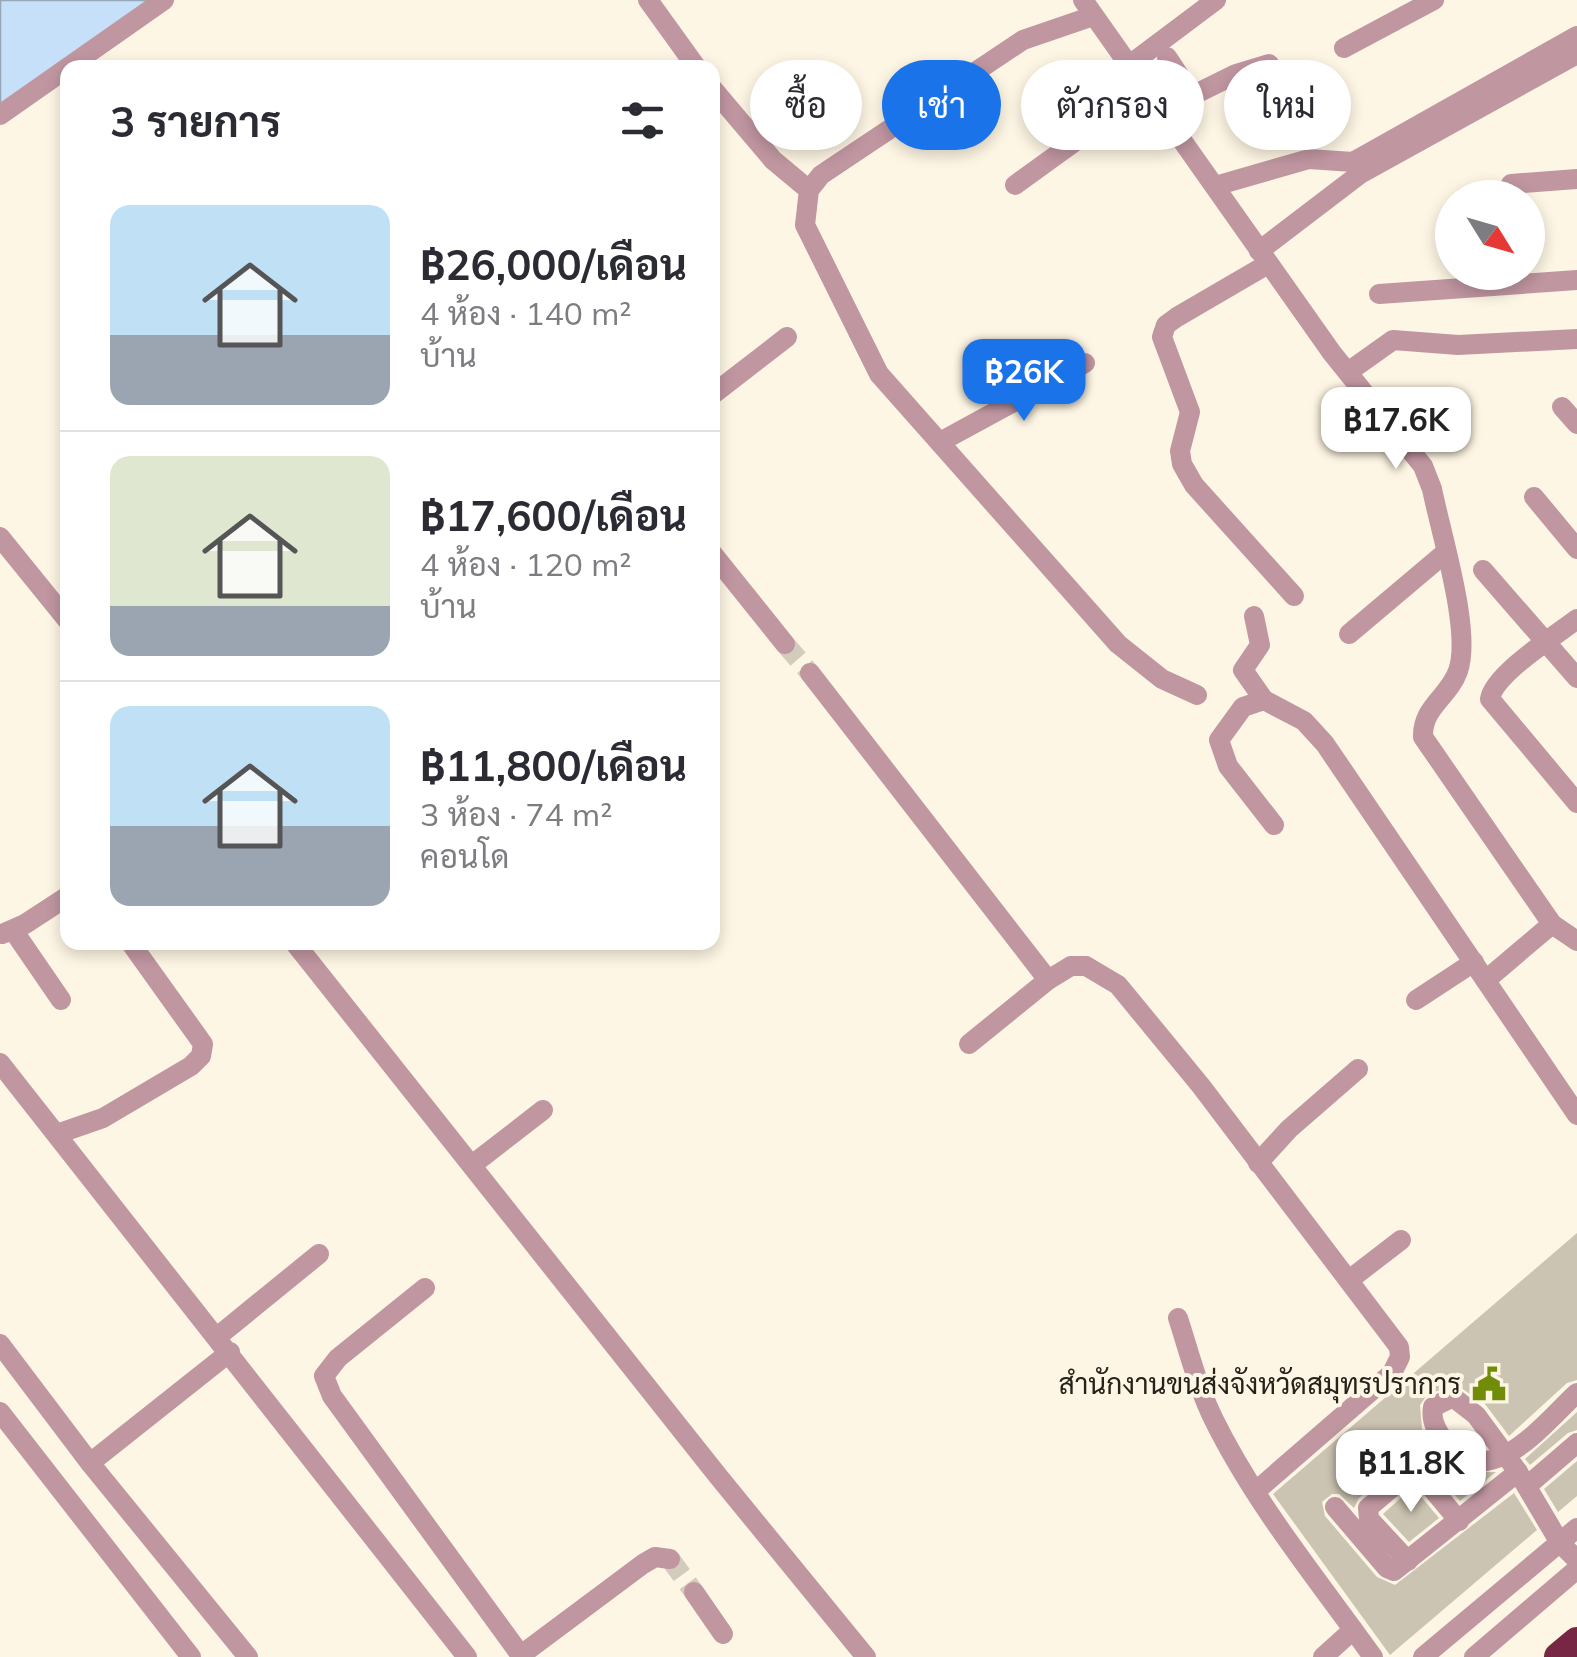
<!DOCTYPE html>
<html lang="th">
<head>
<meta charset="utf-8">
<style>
	body { margin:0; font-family:Mulish,Sarabun,sans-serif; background:#f7f7f7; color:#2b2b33; height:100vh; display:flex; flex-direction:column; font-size:38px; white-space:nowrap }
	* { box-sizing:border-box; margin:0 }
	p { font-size:32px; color:#7c7c81 }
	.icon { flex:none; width:55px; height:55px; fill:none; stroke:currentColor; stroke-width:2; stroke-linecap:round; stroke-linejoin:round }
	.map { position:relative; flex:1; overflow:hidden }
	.details { position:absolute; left:60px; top:60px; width:660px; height:890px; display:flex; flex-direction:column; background:#fff; border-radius:20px; box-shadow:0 5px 15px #0003 }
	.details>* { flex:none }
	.top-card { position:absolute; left:750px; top:60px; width:675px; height:90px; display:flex; gap:20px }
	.needle { width:65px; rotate:127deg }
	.controls { position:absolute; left:1435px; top:180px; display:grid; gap:20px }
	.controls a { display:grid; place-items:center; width:110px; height:110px; border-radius:50%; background:#fff; box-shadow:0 5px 15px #0003; font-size:50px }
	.price { position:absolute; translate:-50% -85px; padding:0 22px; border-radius:20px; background:#fff; color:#222; font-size:32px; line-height:65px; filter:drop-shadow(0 2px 5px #0008) }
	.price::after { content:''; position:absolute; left:50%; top:60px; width:30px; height:22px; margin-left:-15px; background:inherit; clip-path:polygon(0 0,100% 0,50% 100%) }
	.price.active { background:#1a73e8; color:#fff }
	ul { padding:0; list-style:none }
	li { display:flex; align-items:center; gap:30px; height:250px; padding:0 50px }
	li+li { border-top:2px solid #e1e1e2 }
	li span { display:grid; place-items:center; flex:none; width:280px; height:200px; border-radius:20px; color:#555 }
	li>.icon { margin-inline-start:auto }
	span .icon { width:120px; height:120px; fill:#fffc; stroke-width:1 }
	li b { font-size:42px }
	h2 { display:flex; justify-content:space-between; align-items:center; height:120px; padding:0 50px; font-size:42px }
	.pill { padding:0 35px; border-radius:45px; background:#fff; box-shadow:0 5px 15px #0003; font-size:35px; line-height:90px }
	.pill.active { background:#1a73e8; color:#fff }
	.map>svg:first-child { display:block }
	.water { fill:#c6e0f9; stroke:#96a7b6; stroke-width:2.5 }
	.building { fill:#ccc4b2 }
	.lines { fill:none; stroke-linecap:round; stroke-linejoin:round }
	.minor-tunnel { stroke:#d3ccbc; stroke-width:20; stroke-dasharray:20 10; stroke-linecap:butt }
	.minor { stroke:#c096a1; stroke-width:20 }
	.highway { stroke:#772743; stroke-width:30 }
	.labels { text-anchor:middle; stroke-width:8; stroke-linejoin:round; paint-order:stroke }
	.poi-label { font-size:28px; fill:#25221b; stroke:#fef6e4; text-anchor:end }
</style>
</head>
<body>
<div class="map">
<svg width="1577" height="1657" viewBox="0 0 1577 1657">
	<rect width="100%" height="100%" fill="#fef6e4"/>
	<!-- water -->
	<path class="water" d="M0,0H164L0,119Z"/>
	<!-- building -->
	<g class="building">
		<path d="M1577,1233V1380L1567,1383L1509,1436L1485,1404L1455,1384L1427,1395L1420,1405L1422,1429L1441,1458L1465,1472H1496L1460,1501L1427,1462L1406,1460L1359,1498L1354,1508L1339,1494H1332L1322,1502L1325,1516L1377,1577L1395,1585L1514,1493L1537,1530L1390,1655L1273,1494Z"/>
		<path d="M1577,1412V1430L1568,1433L1530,1465L1525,1459Z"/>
		<path d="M1577,1461V1496L1558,1512L1544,1489Z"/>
		<path d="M1413,1487L1439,1518L1409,1542L1383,1514Z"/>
	</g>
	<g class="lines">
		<!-- minor-tunnel -->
		<g class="minor-tunnel">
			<path d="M785,644L810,673"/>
			<path d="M670,1559L694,1592"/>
		</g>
		<!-- minor -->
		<g class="minor">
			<path d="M648,0L697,68"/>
			<path d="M1083,0L1332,353L1423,466L1432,489C1441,534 1472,632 1458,671C1449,697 1422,707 1423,737L1552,924L1577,941"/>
			<path d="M1093,16L1023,40L821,175L809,190L805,225L879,374L1118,644L1162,679L1197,695"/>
			<path d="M1344,48L1434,0"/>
			<path d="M1167,57L1192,95"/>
			<path d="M1128,66L1216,0"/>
			<path d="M712,88L773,160L809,190"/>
			<path d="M1159,112L1236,74L1269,64"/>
			<path d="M0,115L164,0"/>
			<path d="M1511,184L1577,179"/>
			<path d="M1015,185L1145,91"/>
			<path d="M1215,186L1309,159L1353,162L1577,36"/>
			<path d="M1259,251L1360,174L1577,54"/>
			<path d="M1268,264L1177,317L1166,325L1162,337L1190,412L1180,451L1182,464L1194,485L1294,596"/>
			<path d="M1379,294L1577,280"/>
			<path d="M1348,372L1393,340L1458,345L1577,339"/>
			<path d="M712,395L787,337"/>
			<path d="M1562,407L1577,424"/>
			<path d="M940,442L1085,363"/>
			<path d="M1534,497L1577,549"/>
			<path d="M0,537L68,621"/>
			<path d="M712,553L785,644"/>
			<path d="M1483,570L1577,678"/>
			<path d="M1254,616L1260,645L1243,670L1264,700"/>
			<path d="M1577,619C1555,636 1494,674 1490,699L1577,803"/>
			<path d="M1349,634L1445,553"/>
			<path d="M810,673L1048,980L1071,966H1086L1118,985L1201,1086L1399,1347L1400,1357L1392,1373L1256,1491"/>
			<path d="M1274,825L1228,766L1219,740L1243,707L1264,700L1304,721L1325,744L1577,1115"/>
			<path d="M13,930L61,1000"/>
			<path d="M2,934L25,924L68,896"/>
			<path d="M294,942L718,1476L866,1657"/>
			<path d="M1486,980L1552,924"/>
			<path d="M1416,1000L1474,962"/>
			<path d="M969,1044L1048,980"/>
			<path d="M0,1063L467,1657"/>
			<path d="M57,1134L103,1118L191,1066L201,1056L203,1044L130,942"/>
			<path d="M1258,1163L1289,1129L1358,1069"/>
			<path d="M472,1165L543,1110"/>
			<path d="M1349,1280L1401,1240"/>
			<path d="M425,1288L338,1358L324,1376L332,1396L522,1657"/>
			<path d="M1178,1318C1189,1352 1198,1388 1214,1420C1256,1505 1318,1580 1373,1657"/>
			<path d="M217,1337L319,1254"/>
			<path d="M0,1344L90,1463"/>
			<path d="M230,1352L90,1463L248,1657"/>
			<path d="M1577,1393C1546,1421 1494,1490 1451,1448C1439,1436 1430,1423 1433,1407L1453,1397L1476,1415L1518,1472L1560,1543L1577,1560"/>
			<path d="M0,1412L191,1657"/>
			<path d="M1527,1486L1577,1443"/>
			<path d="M1335,1507L1387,1568L1394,1571L1518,1472"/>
			<path d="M1408,1561L1369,1519L1368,1508L1409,1473L1420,1474L1459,1521"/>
			<path d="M694,1592L723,1634"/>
			<path d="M521,1655L643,1564L655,1557L670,1559"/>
			<path d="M1323,1657L1353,1630"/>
			<path d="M1423,1657L1577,1528"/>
			<path d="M1474,1657L1577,1569"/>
		</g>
		<!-- highway -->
		<path class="highway" d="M1559,1657L1577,1642"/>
	</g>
	<!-- icons -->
	<defs>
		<g id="civic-bare" transform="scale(2.7)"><path d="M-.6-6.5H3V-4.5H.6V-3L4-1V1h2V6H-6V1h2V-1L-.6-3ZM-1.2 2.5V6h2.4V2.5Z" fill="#708c09" stroke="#fef6e4" stroke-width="2.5" paint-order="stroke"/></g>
	</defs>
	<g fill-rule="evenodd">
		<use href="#civic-bare" x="1489" y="1384"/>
	</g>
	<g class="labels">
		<!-- poi labels -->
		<g class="poi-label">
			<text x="1461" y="1394">สำนักงานขนส่งจังหวัดสมุทรปราการ</text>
		</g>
	</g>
</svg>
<div class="controls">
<a><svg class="needle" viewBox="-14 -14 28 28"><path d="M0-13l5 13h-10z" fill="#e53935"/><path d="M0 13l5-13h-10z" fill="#7c7c81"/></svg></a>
</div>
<b class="price active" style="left:1024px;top:424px">฿26K</b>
<b class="price" style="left:1396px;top:472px">฿17.6K</b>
<b class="price" style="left:1411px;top:1515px">฿11.8K</b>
<div class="top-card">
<a class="pill">ซื้อ</a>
<a class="pill active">เช่า</a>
<a class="pill">ตัวกรอง</a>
<a class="pill">ใหม่</a>
</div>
<section class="details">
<h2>3 รายการ<svg class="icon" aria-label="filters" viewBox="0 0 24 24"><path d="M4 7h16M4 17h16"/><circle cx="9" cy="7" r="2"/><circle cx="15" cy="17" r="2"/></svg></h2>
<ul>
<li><span style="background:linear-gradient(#bfe0f5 65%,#9aa5b1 0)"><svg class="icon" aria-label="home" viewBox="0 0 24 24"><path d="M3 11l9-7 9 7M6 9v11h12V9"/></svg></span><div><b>฿26,000/เดือน</b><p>4 ห้อง · 140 m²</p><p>บ้าน</p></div></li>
<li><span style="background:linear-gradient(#dfe7d0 75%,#9aa5b1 0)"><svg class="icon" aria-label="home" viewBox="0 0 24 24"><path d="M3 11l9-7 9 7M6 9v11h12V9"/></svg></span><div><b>฿17,600/เดือน</b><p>4 ห้อง · 120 m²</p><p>บ้าน</p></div></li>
<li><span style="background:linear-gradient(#bfe0f5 60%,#9aa5b1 0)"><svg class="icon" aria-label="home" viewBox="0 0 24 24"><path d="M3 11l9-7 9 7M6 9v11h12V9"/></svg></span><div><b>฿11,800/เดือน</b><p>3 ห้อง · 74 m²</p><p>คอนโด</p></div></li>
</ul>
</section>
</div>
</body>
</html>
